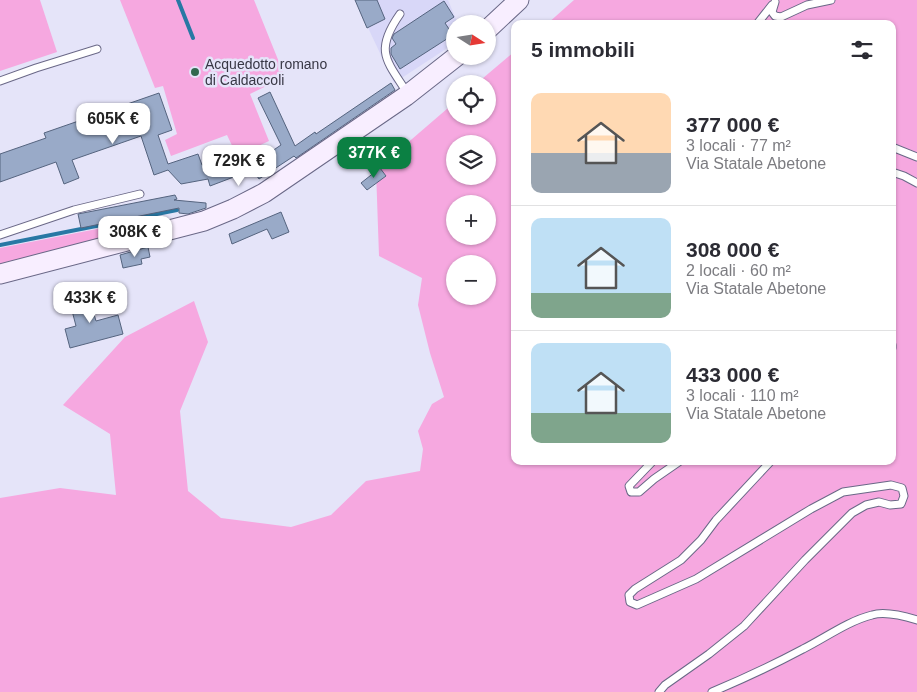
<!DOCTYPE html>
<html lang="it">
<head>
<meta charset="utf-8">
<style>
	body { margin:0; font-family:Arial,sans-serif; background:#f2f2f3; color:#2b2b33; height:100vh; display:flex; flex-direction:column; font-size:19px; white-space:nowrap }
	* { box-sizing:border-box; margin:0 }
	p { font-size:16px; color:#7c7c81 }
	.icon { flex:none; width:28px; height:28px; fill:none; stroke:currentColor; stroke-width:2; stroke-linecap:round; stroke-linejoin:round }
	.map { position:relative; flex:1; overflow:hidden }
	.side { position:absolute; left:511px; top:20px; width:385px; height:445px; display:flex; flex-direction:column; background:#fff; border-radius:10px; box-shadow:0 1px 4px #0004 }
	.side>* { flex:none }
	.needle { width:32px; rotate:102deg }
	.controls { position:absolute; left:446px; top:15px; display:grid; gap:10px }
	.controls a { display:grid; place-items:center; width:50px; height:50px; border-radius:50%; background:#fff; box-shadow:0 1px 4px #0004; font-size:25px }
	.price { position:absolute; translate:-50% -42px; padding:0 11px; border-radius:10px; background:#fff; color:#222; font-size:16px; line-height:32px; filter:drop-shadow(0 1px 2px #0008) }
	.price::after { content:''; position:absolute; left:50%; top:30px; width:15px; height:11px; margin-left:-8px; background:inherit; clip-path:polygon(0 0,100% 0,50% 100%) }
	.price.on { background:#0b8043; color:#fff }
	ul { padding:0; list-style:none }
	li { display:flex; align-items:center; gap:15px; height:125px; padding:0 20px }
	li+li { border-top:1px solid #e1e1e2 }
	li span { display:grid; place-items:center; flex:none; width:140px; height:100px; border-radius:10px; color:#555 }
	li>.icon { margin-inline-start:auto }
	span .icon { width:60px; height:60px; fill:#fffc; stroke-width:1 }
	li b { font-size:21px }
	h2 { display:flex; justify-content:space-between; align-items:center; height:60px; padding:0 20px; font-size:21px }
	.map>svg:first-child { display:block }
	.built { fill:#d8d7f8 }
	.green { fill:#f6a8e0; fill-rule:evenodd }
	.lines { fill:none; stroke-linecap:round; stroke-linejoin:round }
	.stream { stroke:#2878a4; stroke-width:4 }
	.building { fill:#99aac8; stroke:#55647f }
	.service-casing { stroke:#6a6887; stroke-width:9 }
	.secondary-casing { stroke:#6a6887; stroke-width:21 }
	.service { stroke:#fff; stroke-width:7 }
	.secondary { stroke:#f8eeff; stroke-width:19 }
	.poi-dot { fill:#32684f; stroke:#e5e4f9; stroke-width:2 }
	.labels { text-anchor:middle; stroke-width:5; stroke-linejoin:round; paint-order:stroke }
	.poi-label { font-size:14px; fill:#383745; stroke:#e5e4f9; text-anchor:start }
</style>
</head>
<body>
<div class="map">
<svg width="917" height="692" viewBox="0 0 917 692">
	<rect width="100%" height="100%" fill="#e5e4f9"/>
	<!-- built -->
	<path class="built" d="M355,0H448L458,24H455V43L394,83Z"/>
	<!-- green -->
	<g class="green">
		<path d="M0,0H40L57,52L0,71Z"/>
		<path d="M120,0H254L285,77L250,94L269,141L237,156L227,135L171,156L165,140L177,134L163,86L155,88Z"/>
		<path d="M574,0H917V692H0V498L60,488L116,495L110,434L63,405L125,337L194,301L208,342L180,411L188,491L221,518L291,527L331,515L366,481L420,471L423,449L418,431L432,404L444,397L430,353L418,305L422,278L379,256L376,170L455,102V116H488V84H476L515,51V461H892V24H547ZM455,144H488V176H455ZM455,204H488V236H455ZM455,264H488V296H455Z"/>
		<path d="M158,217L160,226L0,267V248Z"/>
	</g>
	<g class="lines">
		<!-- stream -->
		<g class="stream">
			<path d="M178,0L193,38"/>
			<path d="M0,245L177,210"/>
		</g>
	</g>
	<!-- building -->
	<g class="building">
		<path d="M355,0H377L385,19L367,28Z"/>
		<path d="M444,1L454,17L445,23L453,35L400,69L391,54V48L396,44L392,38L394,34Z"/>
		<path d="M391,83L395,90L296,158L294,156L259,179L250,166L281,145L258,98L270,92L295,146L315,132L316,134Z"/>
		<path d="M159,93L172,130L158,135L168,164L198,154L202,165L231,154L239,175L210,186L208,179L181,184L168,170L154,175L141,136L72,160L79,178L64,184L56,162L0,182V154L46,138L44,133Z"/>
		<path d="M380,168L386,176L367,190L361,183Z"/>
		<path d="M175,195L177,199L174,200L206,203V208L188,214L179,213V208L81,228L78,214Z"/>
		<path d="M281,212L289,232L272,239L267,229L232,244L229,234Z"/>
		<path d="M148,247L150,257L141,259L142,264L123,268L120,255Z"/>
		<path d="M88,294L96,321L118,315L123,334L70,348L65,329L76,326L69,299Z"/>
	</g>
	<g class="lines">
		<!-- service casing -->
		<g class="service-casing">
			<g id="service">
				<path d="M775,2L772,12L775,16L781,17L807,5L831,0"/>
				<path d="M400,14C374,51 386,60 408,94"/>
				<path d="M757,24L772,5"/>
				<path d="M0,81L36,68L97,49"/>
				<path d="M892,147L917,157"/>
				<path d="M892,172L904,176L917,183"/>
				<path d="M0,235L74,210L140,194"/>
				<path d="M892,345V348"/>
				<path d="M653,461L629,486L631,492H639L654,479L680,461"/>
				<path d="M659,692L665,685L709,654L744,626L805,560L852,513L866,505L879,502L890,505L901,504L904,496L902,488L891,485L843,492L811,509L696,579L637,605L630,602L629,595L635,589L681,560L701,540L716,520L771,461"/>
				<path d="M712,692C743,679 773,665 803,649C825,638 848,621 872,615C885,611 904,616 917,620"/>
			</g>
		</g>
		<!-- secondary casing -->
		<g class="secondary-casing">
			<g id="secondary">
				<path d="M488,29L519,0"/>
				<path d="M0,274L204,221L233,209L264,193L406,96L457,56"/>
			</g>
		</g>
		<!-- service -->
		<use href="#service" class="service"/>
		<!-- secondary -->
		<use href="#secondary" class="secondary"/>
	</g>
	<!-- markers -->
	<circle class="poi-dot" cx="195" cy="72" r="5"/>
	<g class="labels">
		<!-- poi labels -->
		<g class="poi-label">
			<text x="205" y="69">Acquedotto romano<tspan x="205" dy="16">di Caldaccoli</tspan></text>
		</g>
	</g>
</svg>
<div class="controls">
<a><svg class="needle" viewBox="-14 -14 28 28"><path d="M0-13l5 13h-10z" fill="#e53935"/><path d="M0 13l5-13h-10z" fill="#7c7c81"/></svg></a>
<a><svg class="icon" aria-label="locate" viewBox="0 0 24 24"><circle cx="12" cy="12" r="6"/><path d="M12 2v4M12 18v4M2 12h4M18 12h4"/></svg></a>
<a><svg class="icon" aria-label="layers" viewBox="0 0 24 24"><path d="M12 4l9 5-9 5-9-5zM3 14l9 5 9-5"/></svg></a>
<a>+</a>
<a>−</a>
</div>
<b class="price" style="left:113px;top:145px">605K €</b>
<b class="price on" style="left:374px;top:179px">377K €</b>
<b class="price" style="left:239px;top:187px">729K €</b>
<b class="price" style="left:135px;top:258px">308K €</b>
<b class="price" style="left:90px;top:324px">433K €</b>
<section class="side">
<h2>5 immobili<svg class="icon" aria-label="filters" viewBox="0 0 24 24"><path d="M4 7h16M4 17h16"/><circle cx="9" cy="7" r="2"/><circle cx="15" cy="17" r="2"/></svg></h2>
<ul>
<li><span style="background:linear-gradient(#ffd9b3 60%,#9aa5b1 0)"><svg class="icon" aria-label="home" viewBox="0 0 24 24"><path d="M3 11l9-7 9 7M6 9v11h12V9"/></svg></span><div><b>377 000 €</b><p>3 locali · 77 m²</p><p>Via Statale Abetone</p></div></li>
<li><span style="background:linear-gradient(#bfe0f5 75%,#7fa58c 0)"><svg class="icon" aria-label="home" viewBox="0 0 24 24"><path d="M3 11l9-7 9 7M6 9v11h12V9"/></svg></span><div><b>308 000 €</b><p>2 locali · 60 m²</p><p>Via Statale Abetone</p></div></li>
<li><span style="background:linear-gradient(#bfe0f5 70%,#7fa58c 0)"><svg class="icon" aria-label="home" viewBox="0 0 24 24"><path d="M3 11l9-7 9 7M6 9v11h12V9"/></svg></span><div><b>433 000 €</b><p>3 locali · 110 m²</p><p>Via Statale Abetone</p></div></li>
</ul>
</section>
</div>
</body>
</html>
